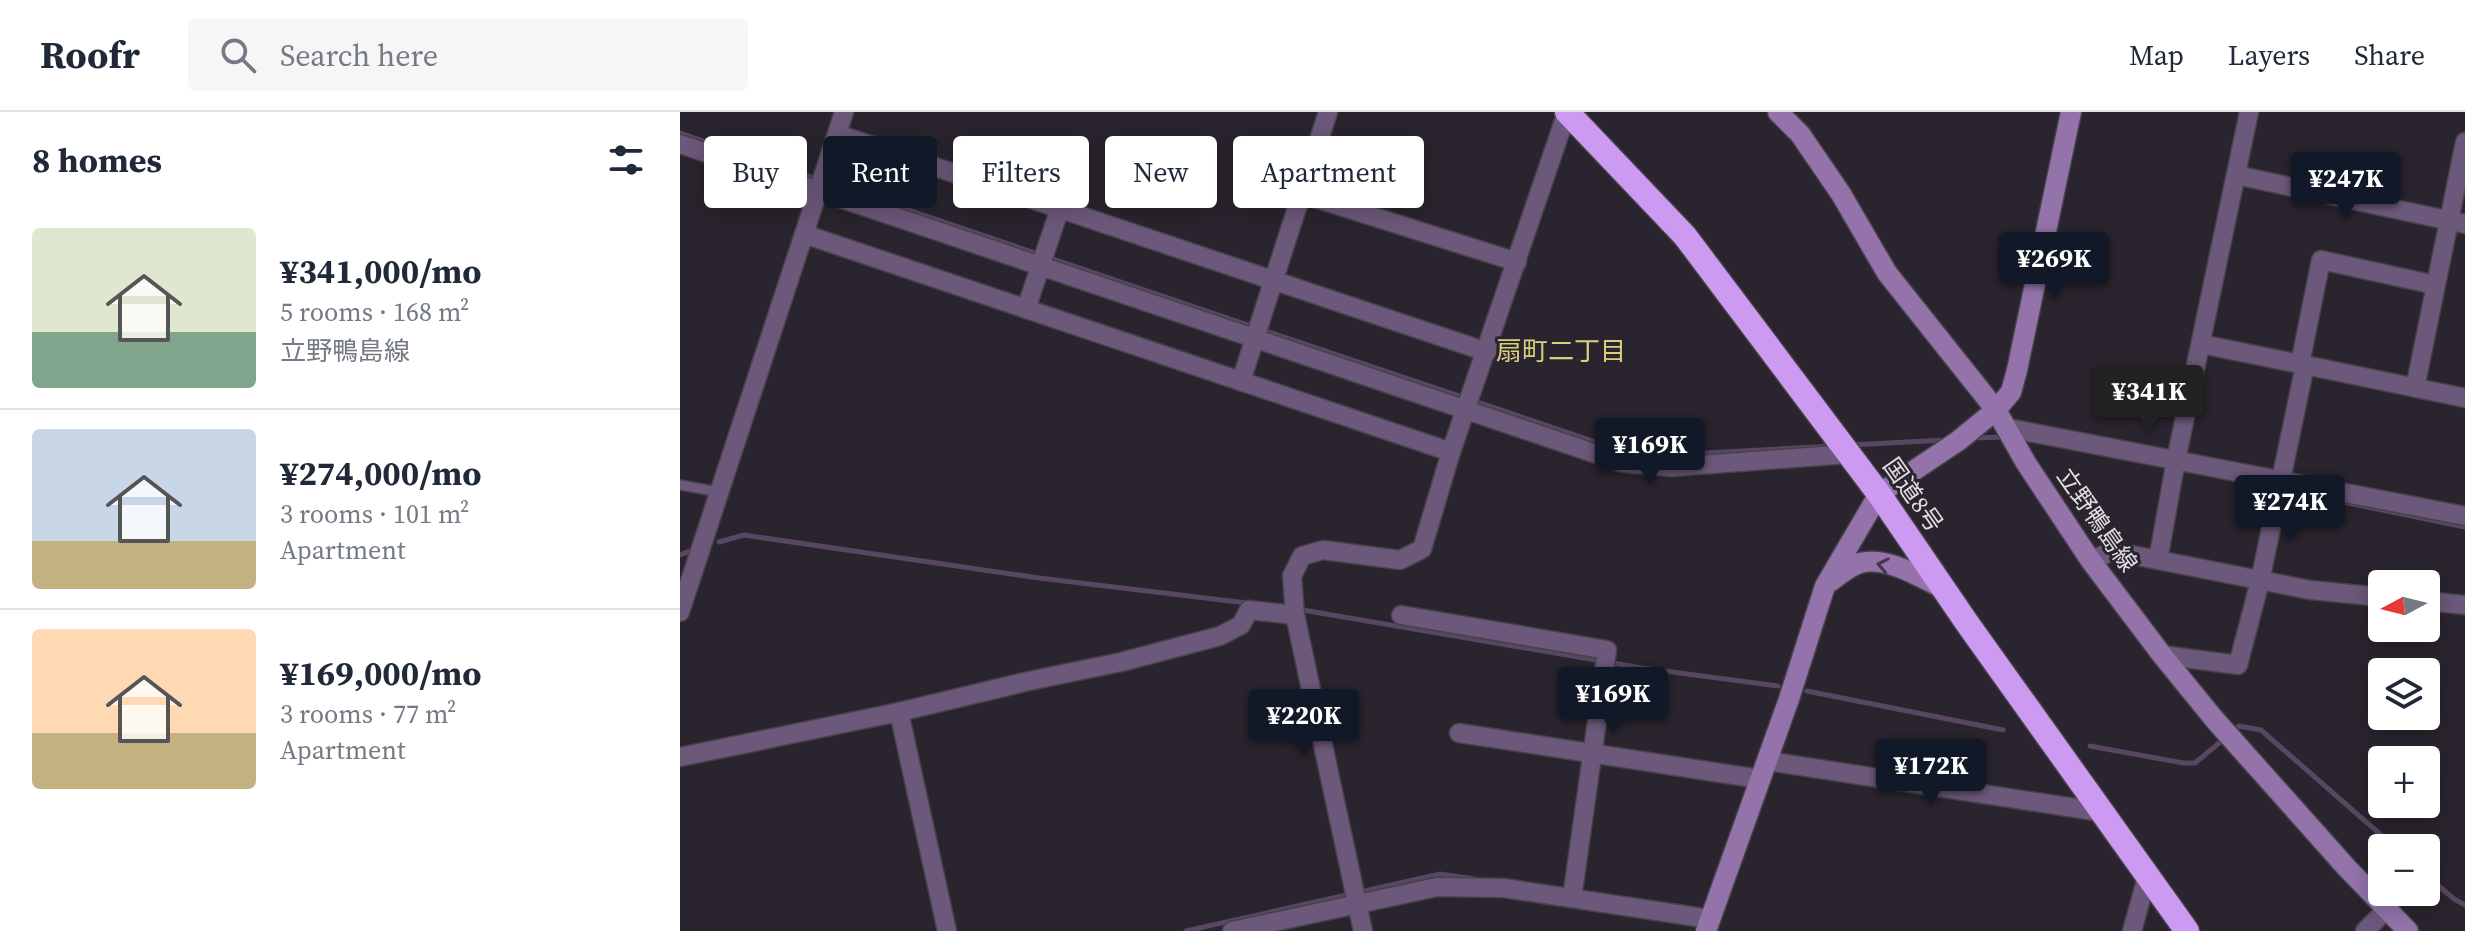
<!DOCTYPE html>
<html lang="en">
<head>
<meta charset="utf-8">
<style>
	body { margin:0; font-family:"Source Serif 4","Noto Sans JP",serif; background:#f6f6f7; color:#1f2937; height:100vh; display:flex; flex-direction:column; font-size:30px; white-space:nowrap }
	* { box-sizing:border-box; margin:0 }
	p { font-size:26px; color:#747a83 }
	.icon { flex:none; width:44px; height:44px; fill:none; stroke:currentColor; stroke-width:2; stroke-linecap:round; stroke-linejoin:round }
	.map { position:relative; flex:1; overflow:hidden }
	.details { display:flex; flex-direction:column; background:#fff; width:680px }
	.details>* { flex:none }
	.banner { position:absolute; left:24px; top:24px; width:760px; height:72px; display:flex; gap:16px }
	.needle { width:52px; rotate:263deg }
	.fabs { position:absolute; left:1688px; top:458px; display:grid; gap:16px }
	.fabs a { display:grid; place-items:center; width:72px; height:72px; border-radius:8px; background:#fff; box-shadow:0 4px 20px #0003; font-size:40px }
	.price { position:absolute; translate:-50% -68px; padding:0 18px; border-radius:8px; background:#111827; color:#fff; font-size:26px; line-height:52px; filter:drop-shadow(0 2px 4px #0008) }
	.price::after { content:''; position:absolute; left:50%; top:48px; width:24px; height:18px; margin-left:-12px; background:inherit; clip-path:polygon(0 0,100% 0,50% 100%) }
	.price.current { background:#222; color:#fff }
	ul { padding:0; list-style:none }
	li { display:flex; align-items:center; gap:24px; height:200px; padding:0 32px }
	li+li { border-top:2px solid #e0e1e3 }
	li span { display:grid; place-items:center; flex:none; width:224px; height:160px; border-radius:8px; color:#555 }
	li>.icon { margin-inline-start:auto }
	span .icon { width:96px; height:96px; fill:#fffc; stroke-width:1 }
	li b { font-size:34px }
	h2 { display:flex; justify-content:space-between; align-items:center; height:96px; padding:0 32px; font-size:34px }
	.chip { padding:0 28px; border-radius:8px; background:#fff; box-shadow:0 4px 20px #0003; font-size:28px; line-height:72px }
	.chip.current { background:#111827; color:#fff }
	header { display:flex; align-items:center; gap:48px; box-sizing:border-box; height:112px; padding:0 40px; background:#fff; border-bottom:2px solid #e0e1e3 }
	header strong { font-size:38px }
	nav { display:flex; gap:44px; margin-inline-start:auto; font-size:28px }
	.search { width:560px; height:72px; background:#f6f6f7; display:flex; align-items:center; gap:20px; box-sizing:border-box; padding:0 28px; border-radius:8px; color:#747a83; font-size:30px }
	main { display:flex; flex:1; min-height:0 }
	.map>svg:first-child { display:block }
	.lines { fill:none; stroke-linecap:round; stroke-linejoin:round }
	.stream { stroke:#584762; stroke-width:5 }
	.lane-casing { stroke:#46424a; stroke-width:12 }
	.street-casing { stroke:#46424a; stroke-width:21 }
	.secondary-casing { stroke:#46424a; stroke-width:23 }
	.highway-casing { stroke:#46424a; stroke-width:27 }
	.lane { stroke:#6c587a; stroke-width:9 }
	.street { stroke:#6c587a; stroke-width:18 }
	.secondary { stroke:#9373aa; stroke-width:20 }
	.highway { stroke:#cd9af1; stroke-width:24 }
	.oneway { stroke:#44384c }
	.labels { text-anchor:middle; stroke-width:6; stroke-linejoin:round; paint-order:stroke }
	.street-label { font-size:24px; fill:#e1dde3; stroke:#29242d }
	.neighbourhood-label { font-size:26px; fill:#dace7f; stroke:#29242d }
</style>
</head>
<body>
<header>
<strong>Roofr</strong>
<div class="search"><svg class="icon" aria-label="search" viewBox="0 0 24 24"><circle cx="10" cy="10" r="6"/><path d="M15 15l6 6"/></svg>Search here</div>
<nav><a>Map</a><a>Layers</a><a>Share</a></nav>
</header>
<main>
<section class="details">
<h2>8 homes<svg class="icon" aria-label="filters" viewBox="0 0 24 24"><path d="M4 7h16M4 17h16"/><circle cx="9" cy="7" r="2"/><circle cx="15" cy="17" r="2"/></svg></h2>
<ul>
<li><span style="background:linear-gradient(#dfe7d0 65%,#7fa58c 0)"><svg class="icon" aria-label="home" viewBox="0 0 24 24"><path d="M3 11l9-7 9 7M6 9v11h12V9"/></svg></span><div><b>¥341,000/mo</b><p>5 rooms · 168 m²</p><p>立野鴨島線</p></div></li>
<li><span style="background:linear-gradient(#c9d6e8 70%,#c2b280 0)"><svg class="icon" aria-label="home" viewBox="0 0 24 24"><path d="M3 11l9-7 9 7M6 9v11h12V9"/></svg></span><div><b>¥274,000/mo</b><p>3 rooms · 101 m²</p><p>Apartment</p></div></li>
<li><span style="background:linear-gradient(#ffd9b3 65%,#c2b280 0)"><svg class="icon" aria-label="home" viewBox="0 0 24 24"><path d="M3 11l9-7 9 7M6 9v11h12V9"/></svg></span><div><b>¥169,000/mo</b><p>3 rooms · 77 m²</p><p>Apartment</p></div></li>
</ul>
</section>
<div class="map">
<svg width="1785" height="819" viewBox="0 0 1785 819">
	<rect width="100%" height="100%" fill="#29242d"/>
	<g class="lines">
		<!-- stream -->
		<g class="stream">
			<path d="M0,21L574,215"/>
			<path d="M583,218L922,332L966,342H1007L1154,334"/>
			<path d="M1291,326L1325,325"/>
			<path d="M1171,333L1265,328"/>
			<path d="M1629,383L1785,415"/>
			<path d="M39,430L64,423L359,466L567,491"/>
			<path d="M0,443L10,439"/>
			<path d="M617,497L962,556L1098,574"/>
			<path d="M1127,579L1323,618"/>
			<path d="M1552,620L1559,614L1581,618L1716,736"/>
			<path d="M1410,634L1503,651H1515L1544,627"/>
			<path d="M1746,763L1774,787L1785,793"/>
			<path d="M506,819L760,762L795,767"/>
		</g>
		<!-- lane casing -->
		<g class="lane-casing">
			<path id="lane" d="M0,373L39,380"/>
		</g>
		<!-- street casing -->
		<g class="street-casing">
			<g id="street">
				<path d="M157,22L807,240"/>
				<path d="M0,32L943,351L992,355L1168,342"/>
				<path d="M1556,63L1785,112"/>
				<path d="M622,82L837,150"/>
				<path d="M124,122L771,340"/>
				<path d="M346,197L380,96"/>
				<path d="M1620,252L1641,148L1755,173"/>
				<path d="M1625,253L1785,286"/>
				<path d="M561,269L648,0"/>
				<path d="M1735,276L1785,30"/>
				<path d="M1328,316L1785,404"/>
				<path d="M1478,448L1496,348L1569,0"/>
				<path d="M1411,449L1432,439L1630,478L1702,485"/>
				<path d="M1746,489L1785,493"/>
				<path d="M0,500L164,0"/>
				<path d="M721,503L927,538L892,786"/>
				<path d="M1482,543L1558,553L1580,469L1625,253L1521,232"/>
				<path d="M219,600L267,819"/>
				<path d="M779,621L1080,667"/>
				<path d="M0,645L219,600L349,569L441,550L540,524L561,513L569,498L615,503"/>
				<path d="M1087,649L1421,700"/>
				<path d="M552,819L757,775L824,776L1030,807"/>
				<path d="M683,819L615,503L612,464L622,444L643,438L720,448L742,437L771,340L887,0"/>
				<path d="M1452,819L1467,765"/>
				<path d="M1685,819L1707,797"/>
			</g>
		</g>
		<!-- secondary casing -->
		<g class="secondary-casing">
			<g id="secondary">
				<path d="M1098,0L1120,22L1161,82L1207,161L1316,298L1346,351L1411,449L1482,543L1535,608L1667,756L1728,819"/>
				<path d="M1148,471C1157,465 1169,454 1180,451C1207,444 1240,465 1264,477"/>
				<path d="M1026,819L1109,587L1145,474L1199,382L1278,329L1316,298L1331,280L1337,258L1391,0"/>
			</g>
		</g>
		<!-- highway casing -->
		<g class="highway-casing">
			<path id="highway" d="M887,0L1005,124L1199,382L1287,511L1507,819"/>
		</g>
		<!-- lane -->
		<use href="#lane" class="lane"/>
		<!-- street -->
		<use href="#street" class="street"/>
		<!-- secondary -->
		<use href="#secondary" class="secondary"/>
		<!-- highway -->
		<use href="#highway" class="highway"/>
	</g>
	<!-- one-way arrows -->
	<defs><path id="oneway-chevron" d="M-2-3.5L2.5 0L-2 3.5" fill="none" stroke-width="1.6" stroke-linecap="round" stroke-linejoin="round" transform="scale(2)"/></defs>
	<use class="oneway" href="#oneway-chevron" transform="translate(1203 453) rotate(-169)"/>
	<g class="labels">
		<!-- street labels -->
		<g class="street-label">
			<text transform="translate(1233 383) rotate(55)" y="8">国道8号</text>
			<text transform="translate(1417 408) rotate(55)" y="8">立野鴨島線</text>
		</g>
		<!-- neighbourhood labels -->
		<g class="neighbourhood-label">
			<text x="881" y="248">扇町二丁目</text>
		</g>
	</g>
</svg>
<div class="fabs">
<a><svg class="needle" viewBox="-14 -14 28 28"><path d="M0-13l5 13h-10z" fill="#e53935"/><path d="M0 13l5-13h-10z" fill="#747a83"/></svg></a>
<a><svg class="icon" aria-label="layers" viewBox="0 0 24 24"><path d="M12 4l9 5-9 5-9-5zM3 14l9 5 9-5"/></svg></a>
<a>+</a>
<a>−</a>
</div>
<b class="price" style="left:1666px;top:108px">¥247K</b>
<b class="price" style="left:1374px;top:188px">¥269K</b>
<b class="price current" style="left:1469px;top:321px">¥341K</b>
<b class="price" style="left:970px;top:374px">¥169K</b>
<b class="price" style="left:1610px;top:431px">¥274K</b>
<b class="price" style="left:933px;top:623px">¥169K</b>
<b class="price" style="left:624px;top:645px">¥220K</b>
<b class="price" style="left:1251px;top:695px">¥172K</b>
<div class="banner">
<a class="chip">Buy</a>
<a class="chip current">Rent</a>
<a class="chip">Filters</a>
<a class="chip">New</a>
<a class="chip">Apartment</a>
</div>
</div>
</main>
</body>
</html>
